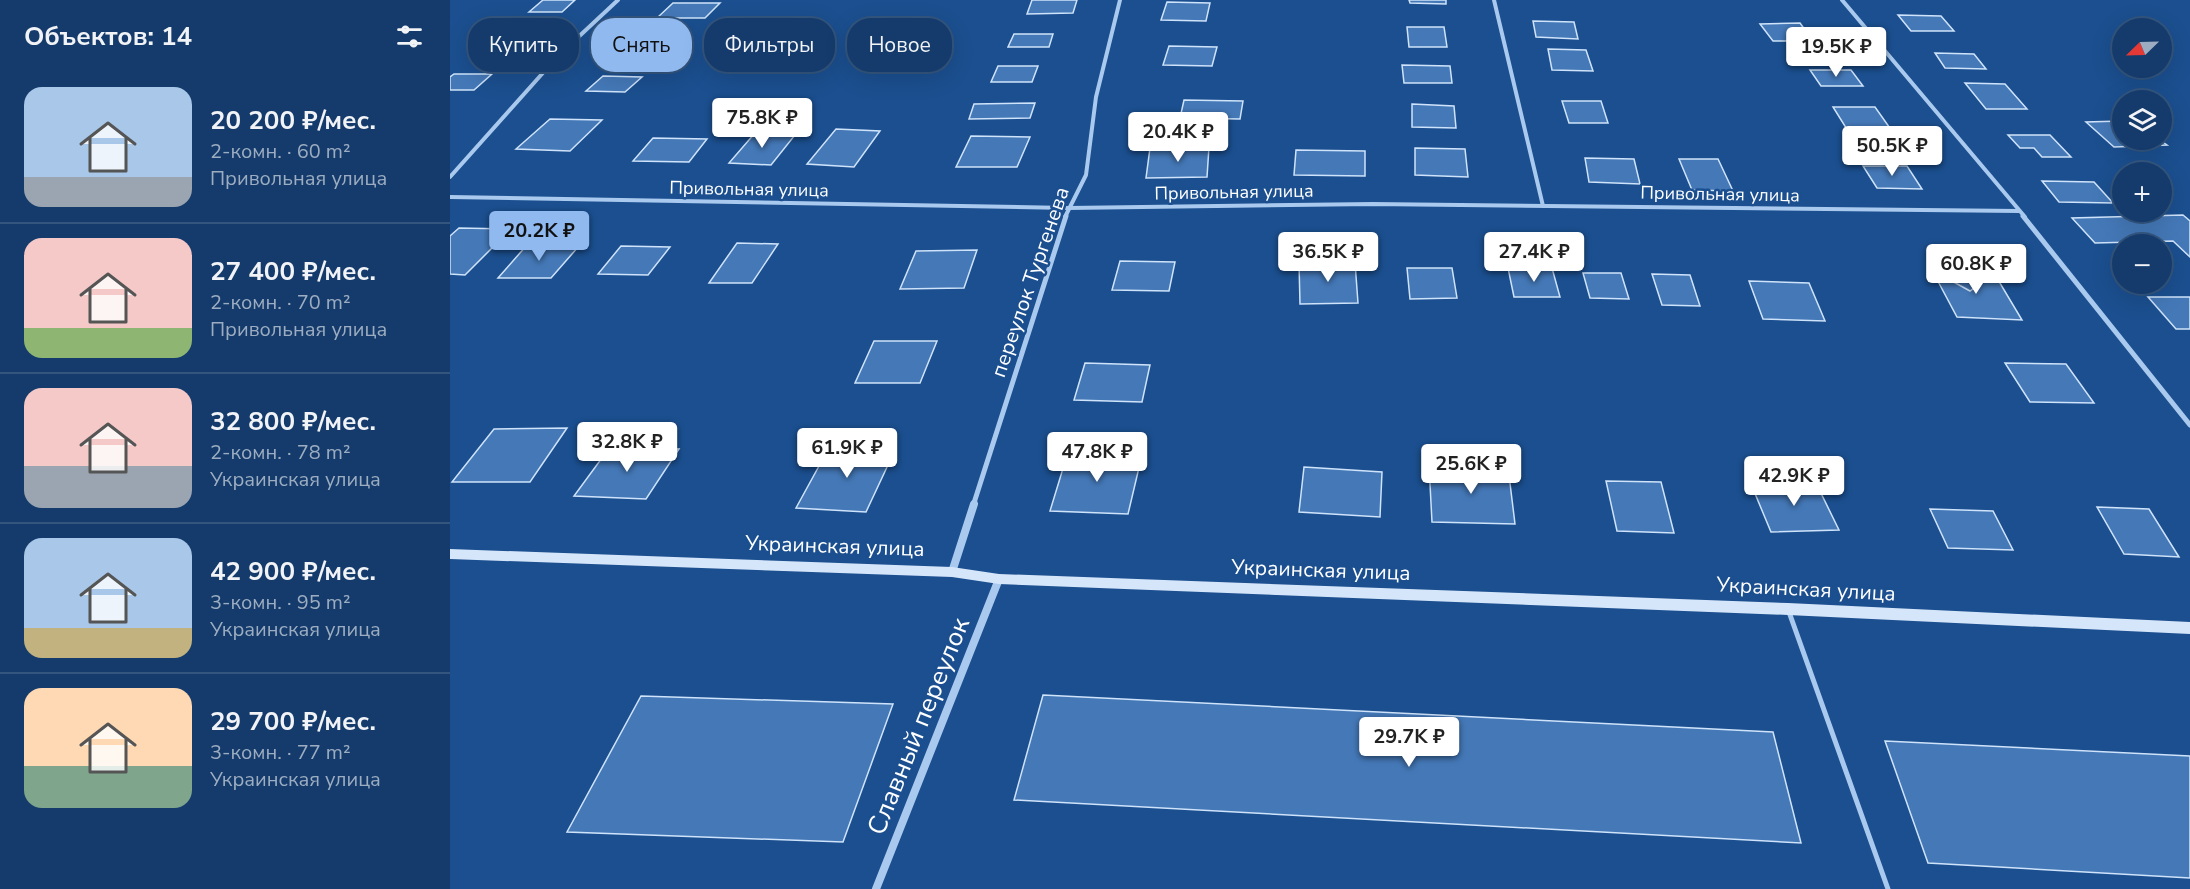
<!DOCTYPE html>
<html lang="ru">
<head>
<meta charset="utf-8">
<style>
	body { margin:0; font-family:"Nunito Sans",sans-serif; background:#214673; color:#f1f3f6; height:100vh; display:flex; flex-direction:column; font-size:22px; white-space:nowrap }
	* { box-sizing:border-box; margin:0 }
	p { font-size:20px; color:#9dadc1 }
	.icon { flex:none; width:33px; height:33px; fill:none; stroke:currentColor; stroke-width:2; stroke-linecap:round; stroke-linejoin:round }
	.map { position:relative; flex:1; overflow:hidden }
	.sheet { display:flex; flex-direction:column; background:#143b6b; width:450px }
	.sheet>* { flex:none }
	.top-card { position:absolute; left:18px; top:18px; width:570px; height:54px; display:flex; gap:12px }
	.needle { width:39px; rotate:247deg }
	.fabs { position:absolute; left:1662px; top:18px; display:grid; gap:12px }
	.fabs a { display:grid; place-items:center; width:60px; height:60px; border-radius:50%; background:#143b6b; box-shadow:0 6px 24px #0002,0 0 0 2px #33557e; font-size:30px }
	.price { position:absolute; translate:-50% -51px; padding:0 14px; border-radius:6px; background:#fff; color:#222; font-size:20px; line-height:39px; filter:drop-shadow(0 2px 3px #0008) }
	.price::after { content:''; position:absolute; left:50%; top:36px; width:18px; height:14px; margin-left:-9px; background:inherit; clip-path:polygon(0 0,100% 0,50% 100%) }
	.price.on { background:#90b9f0; color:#111 }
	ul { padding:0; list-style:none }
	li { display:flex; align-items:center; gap:18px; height:150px; padding:0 24px }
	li+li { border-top:2px solid #33557e }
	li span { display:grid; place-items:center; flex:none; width:168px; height:120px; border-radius:18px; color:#555 }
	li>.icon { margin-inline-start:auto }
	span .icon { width:72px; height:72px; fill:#fffc; stroke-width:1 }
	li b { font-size:26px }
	h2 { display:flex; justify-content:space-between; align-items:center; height:72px; padding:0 24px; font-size:26px }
	.pill { padding:0 21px; border-radius:24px; background:#143b6b; box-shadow:0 6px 24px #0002,0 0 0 2px #33557e; font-size:21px; line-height:54px }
	.pill.on { background:#90b9f0; color:#111 }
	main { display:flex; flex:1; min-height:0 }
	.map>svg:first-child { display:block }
	.building { fill:#4478b7; stroke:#cfe3fa; stroke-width:1.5 }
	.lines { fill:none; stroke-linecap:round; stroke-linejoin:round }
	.service { stroke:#a9c9ee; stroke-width:5 }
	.minor-far2 { stroke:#a9c9ee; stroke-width:4 }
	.minor-far1 { stroke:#a9c9ee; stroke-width:5 }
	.minor { stroke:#a9c9ee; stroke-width:8 }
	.secondary { fill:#d6e6fa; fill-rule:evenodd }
	.labels { text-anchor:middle; stroke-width:5; stroke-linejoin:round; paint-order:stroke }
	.far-street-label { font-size:18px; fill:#fff; stroke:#1b4f8f }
	.street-label { font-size:21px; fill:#fff; stroke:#1b4f8f }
	.near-street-label { font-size:26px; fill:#fff; stroke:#1b4f8f }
</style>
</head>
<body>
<main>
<section class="sheet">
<h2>Объектов: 14<svg class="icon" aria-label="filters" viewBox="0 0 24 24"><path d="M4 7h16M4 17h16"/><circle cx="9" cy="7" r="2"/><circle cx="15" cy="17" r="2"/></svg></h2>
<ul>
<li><span style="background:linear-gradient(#a9c7e8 75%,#9aa5b1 0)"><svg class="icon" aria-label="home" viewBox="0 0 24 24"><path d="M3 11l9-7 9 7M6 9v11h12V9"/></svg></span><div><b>20 200 ₽/мес.</b><p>2-комн. · 60 m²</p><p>Привольная улица</p></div></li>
<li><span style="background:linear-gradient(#f6c9c9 75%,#8fb573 0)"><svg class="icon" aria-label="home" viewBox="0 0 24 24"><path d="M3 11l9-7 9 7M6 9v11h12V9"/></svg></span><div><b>27 400 ₽/мес.</b><p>2-комн. · 70 m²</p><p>Привольная улица</p></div></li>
<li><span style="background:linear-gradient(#f6c9c9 65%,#9aa5b1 0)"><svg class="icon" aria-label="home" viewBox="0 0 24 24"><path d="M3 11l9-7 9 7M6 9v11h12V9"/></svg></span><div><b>32 800 ₽/мес.</b><p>2-комн. · 78 m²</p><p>Украинская улица</p></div></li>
<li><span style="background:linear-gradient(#a9c7e8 75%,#c2b280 0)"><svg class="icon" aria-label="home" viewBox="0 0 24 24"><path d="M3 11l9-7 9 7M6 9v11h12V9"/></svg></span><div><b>42 900 ₽/мес.</b><p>3-комн. · 95 m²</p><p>Украинская улица</p></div></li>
<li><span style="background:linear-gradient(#ffd9b3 65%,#7fa58c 0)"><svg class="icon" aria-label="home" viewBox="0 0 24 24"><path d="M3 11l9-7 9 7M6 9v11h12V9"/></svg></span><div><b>29 700 ₽/мес.</b><p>3-комн. · 77 m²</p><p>Украинская улица</p></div></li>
</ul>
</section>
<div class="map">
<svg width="1740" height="889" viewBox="0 0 1740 889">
	<rect width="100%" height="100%" fill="#1b4f8f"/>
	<!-- building -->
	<g class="building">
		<path d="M93,0H125L112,12H79Z"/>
		<path d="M582,0H627L623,13L577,14Z"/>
		<path d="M959,0H996V4L960,3Z"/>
		<path d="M717,2L760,3L756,21L711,20Z"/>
		<path d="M223,3H270L255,18H207Z"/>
		<path d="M1448,15L1491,16L1504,31H1461Z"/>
		<path d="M1083,21L1124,22L1128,39L1086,37Z"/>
		<path d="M1350,23L1363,41H1323L1310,24Z"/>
		<path d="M957,27H994L997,47H959Z"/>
		<path d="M564,34H603L599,47H558Z"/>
		<path d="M50,35L87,37L65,53L27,51Z"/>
		<path d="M198,37H236L221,53L183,52Z"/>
		<path d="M719,46L767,47L762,66L713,65Z"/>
		<path d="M1098,49L1136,50L1143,71L1102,70Z"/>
		<path d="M1485,53L1524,54L1536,69L1495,68Z"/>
		<path d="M952,65L1000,66L1002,83H954Z"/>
		<path d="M548,66H588L582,82H541Z"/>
		<path d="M1360,70H1401L1413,86H1371Z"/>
		<path d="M4,74H42L24,90H0V77Z"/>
		<path d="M153,76L192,77L175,92L136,91Z"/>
		<path d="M1515,83L1555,84L1577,109H1536Z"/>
		<path d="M734,100L793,101L790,119L730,118Z"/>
		<path d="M1112,101H1151L1158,123H1119Z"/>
		<path d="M585,103L580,118L519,119L524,104Z"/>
		<path d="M962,104L1004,106L1006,128L962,127Z"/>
		<path d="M1383,107H1425L1442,131H1398Z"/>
		<path d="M100,119L152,120L120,151L66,149Z"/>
		<path d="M1672,121V140H1710L1717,145L1664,147L1636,122Z"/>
		<path d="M386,129L430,131L404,167L357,164Z"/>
		<path d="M305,133L345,135L321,165L279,163Z"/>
		<path d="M1558,135H1600L1621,157H1592L1584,148H1570Z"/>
		<path d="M521,136L580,137L567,167H506Z"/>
		<path d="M203,138L257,139L239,162L183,161Z"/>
		<path d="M759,147L757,177L696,178L700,148Z"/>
		<path d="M965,148L1015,149L1018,177L965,175Z"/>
		<path d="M846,150L915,151V176L844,175Z"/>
		<path d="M1135,158L1184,159L1190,184L1139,182Z"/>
		<path d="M1229,159H1268L1283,191L1242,190Z"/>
		<path d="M1413,166H1457L1472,189L1427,188Z"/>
		<path d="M1592,181L1644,182L1663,203L1609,202Z"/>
		<path d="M1733,215L1740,221V257L1723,241L1645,243L1622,218Z"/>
		<path d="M9,228L61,229L15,275L0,274V236Z"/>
		<path d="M287,243L328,244L302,283H259Z"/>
		<path d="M77,245L129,246L101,278H48Z"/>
		<path d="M171,246L220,247L198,275L148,274Z"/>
		<path d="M527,250L514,288L450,289L466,251Z"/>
		<path d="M670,261L725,262L719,291L662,290Z"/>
		<path d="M905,262L908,303L850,304L849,263Z"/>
		<path d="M957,268H1002L1007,298L960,299Z"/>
		<path d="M1058,268H1102L1110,297H1064Z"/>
		<path d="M1482,270L1544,273L1572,320L1507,317Z"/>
		<path d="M1482,270L1544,273L1520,291Z"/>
		<path d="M1133,273H1171L1179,299L1140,298Z"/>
		<path d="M1202,274L1240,275L1250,306L1212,305Z"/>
		<path d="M1299,281L1359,283L1375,321L1313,319Z"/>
		<path d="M1698,297H1740V329H1726Z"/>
		<path d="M424,341H487L470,383H405Z"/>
		<path d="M635,363L700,365L692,402L624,400Z"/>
		<path d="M1555,363L1616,364L1644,403L1580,402Z"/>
		<path d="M117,428L80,482H2L44,429Z"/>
		<path d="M380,446L445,450L416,512L346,508Z"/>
		<path d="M160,447L229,449L196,499L124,496Z"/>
		<path d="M618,452L692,455L678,514L600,511Z"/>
		<path d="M979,465L1058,467L1065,524L982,522Z"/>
		<path d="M854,467L932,472L930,517L849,512Z"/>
		<path d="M1156,481L1211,482L1224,533L1167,531Z"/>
		<path d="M1366,483L1389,530L1321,532L1301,484Z"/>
		<path d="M1647,507L1699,509L1729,557L1674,554Z"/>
		<path d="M1480,509L1543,511L1563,550L1498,548Z"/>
		<path d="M593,695L1323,732L1351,843L564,800Z"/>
		<path d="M191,696L443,704L393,842L117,832Z"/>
		<path d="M1435,741L1740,756V878L1478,863Z"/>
	</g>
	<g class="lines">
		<!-- service -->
		<path class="service" d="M1339,612L1438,889"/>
		<!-- minor-far2 -->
		<g class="minor-far2">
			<path d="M1044,0L1093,206"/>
			<path d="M1392,0L1575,217"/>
			<path d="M0,177L108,56L168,0"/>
			<path d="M0,197L618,208L923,204L1569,211"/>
			<path d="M615,217L636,175L646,97L670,0"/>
		</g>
		<!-- minor-far1 -->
		<g class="minor-far1">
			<path d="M1573,216L1740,425"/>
			<path d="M523,506L616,216"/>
		</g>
		<!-- minor -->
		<g class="minor">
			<path d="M502,572L524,504"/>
			<path d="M426,889L549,579"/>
		</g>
		<!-- secondary -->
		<path class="secondary" d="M0,549L502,567L549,574L1338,603L1740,622V634L1338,615L549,584L502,577L0,559Z"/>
	</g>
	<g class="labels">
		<!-- far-street labels -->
		<g class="far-street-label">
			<text transform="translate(299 189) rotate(1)" y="6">Привольная улица</text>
			<text transform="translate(784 192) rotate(-1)" y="6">Привольная улица</text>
			<text transform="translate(1270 194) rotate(1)" y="6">Привольная улица</text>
		</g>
		<!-- street labels -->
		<g class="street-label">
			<text transform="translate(580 282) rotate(-71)" y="7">переулок Тургенева</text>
			<text transform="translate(385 546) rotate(2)" y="7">Украинская улица</text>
			<text transform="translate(871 570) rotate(2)" y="7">Украинская улица</text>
			<text transform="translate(1356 589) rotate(3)" y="7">Украинская улица</text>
		</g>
		<!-- near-street labels -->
		<g class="near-street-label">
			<text transform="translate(468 726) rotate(-68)" y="9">Славный переулок</text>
		</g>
	</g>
</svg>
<div class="fabs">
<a><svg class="needle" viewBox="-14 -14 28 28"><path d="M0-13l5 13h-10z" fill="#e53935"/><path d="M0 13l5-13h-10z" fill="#9dadc1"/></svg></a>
<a><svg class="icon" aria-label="layers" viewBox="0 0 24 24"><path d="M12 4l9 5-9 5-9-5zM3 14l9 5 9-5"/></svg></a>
<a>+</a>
<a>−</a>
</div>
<b class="price" style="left:1386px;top:78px">19.5K ₽</b>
<b class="price" style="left:312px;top:149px">75.8K ₽</b>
<b class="price" style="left:728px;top:163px">20.4K ₽</b>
<b class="price" style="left:1442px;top:177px">50.5K ₽</b>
<b class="price on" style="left:89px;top:262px">20.2K ₽</b>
<b class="price" style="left:878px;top:283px">36.5K ₽</b>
<b class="price" style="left:1084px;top:283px">27.4K ₽</b>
<b class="price" style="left:1526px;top:295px">60.8K ₽</b>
<b class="price" style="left:177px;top:473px">32.8K ₽</b>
<b class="price" style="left:397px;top:479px">61.9K ₽</b>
<b class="price" style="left:647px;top:483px">47.8K ₽</b>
<b class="price" style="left:1021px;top:495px">25.6K ₽</b>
<b class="price" style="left:1344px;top:507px">42.9K ₽</b>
<b class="price" style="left:959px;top:768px">29.7K ₽</b>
<div class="top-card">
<a class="pill">Купить</a>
<a class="pill on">Снять</a>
<a class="pill">Фильтры</a>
<a class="pill">Новое</a>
</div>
</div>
</main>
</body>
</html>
